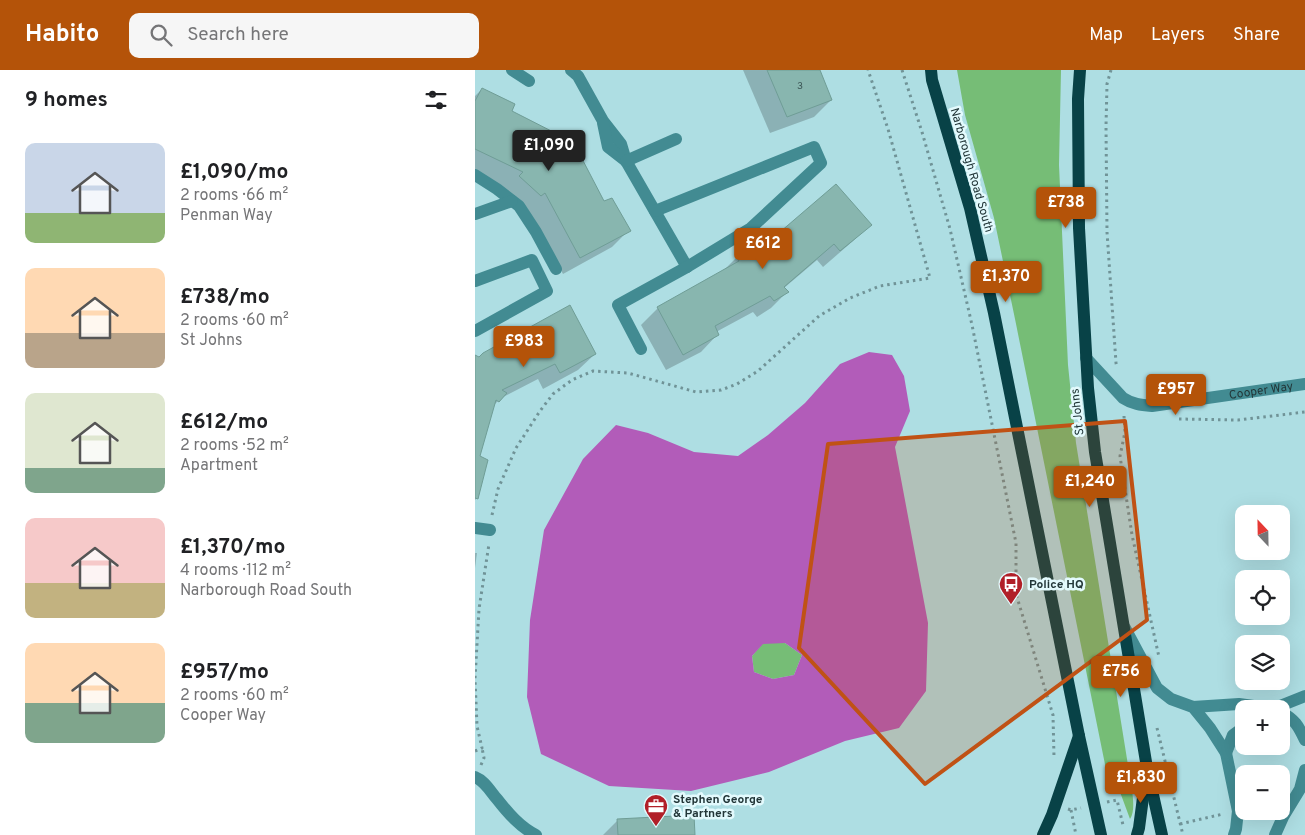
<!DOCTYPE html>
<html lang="en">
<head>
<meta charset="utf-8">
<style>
	body { margin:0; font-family:Overpass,sans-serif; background:#f6f6f6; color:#202124; height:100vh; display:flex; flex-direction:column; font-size:19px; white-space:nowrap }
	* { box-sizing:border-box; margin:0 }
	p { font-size:16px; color:#757577 }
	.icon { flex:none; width:28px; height:28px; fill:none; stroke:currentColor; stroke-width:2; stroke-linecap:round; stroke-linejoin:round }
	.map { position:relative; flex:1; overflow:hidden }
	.side { display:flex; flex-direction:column; background:#fff; width:475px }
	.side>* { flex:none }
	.needle { width:32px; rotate:338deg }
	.tools { position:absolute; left:760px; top:435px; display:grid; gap:10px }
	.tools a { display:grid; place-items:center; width:55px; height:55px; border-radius:10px; background:#fff; box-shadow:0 5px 20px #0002; font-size:25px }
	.price { position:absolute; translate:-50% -42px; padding:0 11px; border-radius:5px; background:#b45309; color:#fff; font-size:16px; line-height:32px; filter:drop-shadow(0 1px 2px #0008) }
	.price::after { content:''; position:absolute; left:50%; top:30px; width:15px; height:11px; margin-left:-8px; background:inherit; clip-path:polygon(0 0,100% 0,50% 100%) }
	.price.current { background:#222; color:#fff }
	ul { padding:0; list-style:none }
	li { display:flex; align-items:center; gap:15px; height:125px; padding:0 25px }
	li span { display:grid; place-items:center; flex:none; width:140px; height:100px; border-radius:10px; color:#555 }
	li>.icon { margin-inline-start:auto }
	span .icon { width:60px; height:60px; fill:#fffc; stroke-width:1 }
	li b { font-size:21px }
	h2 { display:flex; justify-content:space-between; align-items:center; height:60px; padding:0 25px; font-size:21px }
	header { display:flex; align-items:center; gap:30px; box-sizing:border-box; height:70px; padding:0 25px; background:#b45309; color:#fff }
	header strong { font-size:24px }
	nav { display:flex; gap:28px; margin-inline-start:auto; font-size:18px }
	.search { width:350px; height:45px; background:#f6f6f6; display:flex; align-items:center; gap:12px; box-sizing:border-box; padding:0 18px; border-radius:10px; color:#757577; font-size:19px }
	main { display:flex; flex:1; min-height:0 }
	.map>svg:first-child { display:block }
	.green { fill:#76bd76 }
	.water { fill:#b25cb9; fill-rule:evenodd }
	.shadow { fill:#0003 }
	.building { fill:#88b6af; stroke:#6f9d96 }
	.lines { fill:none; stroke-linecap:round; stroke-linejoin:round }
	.path { stroke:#709397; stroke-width:3; stroke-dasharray:2.5 4; stroke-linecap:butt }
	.minor { stroke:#428b92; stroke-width:12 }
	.major { stroke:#084247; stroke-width:12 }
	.marked { fill:#c05215; fill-opacity:0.2; stroke:#c05215; stroke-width:4; stroke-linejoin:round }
	.labels { text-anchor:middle; stroke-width:5; stroke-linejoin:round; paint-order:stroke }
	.number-label { font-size:10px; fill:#3c5656 }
	.street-label { font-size:12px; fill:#223638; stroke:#e3fafd }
	.poi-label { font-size:12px; font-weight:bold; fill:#223638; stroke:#e3fafd; text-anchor:start }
</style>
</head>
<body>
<header>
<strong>Habito</strong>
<div class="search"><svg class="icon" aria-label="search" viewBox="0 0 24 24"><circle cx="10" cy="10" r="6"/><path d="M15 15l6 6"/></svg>Search here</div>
<nav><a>Map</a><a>Layers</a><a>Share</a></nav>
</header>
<main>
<section class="side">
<h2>9 homes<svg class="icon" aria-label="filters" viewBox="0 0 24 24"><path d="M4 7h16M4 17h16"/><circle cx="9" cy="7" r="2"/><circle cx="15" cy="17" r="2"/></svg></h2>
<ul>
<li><span style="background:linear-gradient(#c9d6e8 70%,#8fb573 0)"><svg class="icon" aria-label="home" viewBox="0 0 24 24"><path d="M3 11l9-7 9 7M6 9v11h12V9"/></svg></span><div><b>£1,090/mo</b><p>2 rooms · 66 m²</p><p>Penman Way</p></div></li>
<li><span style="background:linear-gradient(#ffd9b3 65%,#b9a48a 0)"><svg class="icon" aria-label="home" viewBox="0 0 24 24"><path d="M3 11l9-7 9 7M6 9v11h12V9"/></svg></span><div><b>£738/mo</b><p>2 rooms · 60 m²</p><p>St Johns</p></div></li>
<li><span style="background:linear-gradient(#dfe7d0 75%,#7fa58c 0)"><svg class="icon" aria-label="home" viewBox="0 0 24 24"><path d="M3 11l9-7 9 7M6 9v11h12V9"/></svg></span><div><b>£612/mo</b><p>2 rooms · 52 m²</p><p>Apartment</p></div></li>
<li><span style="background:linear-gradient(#f6c9c9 65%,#c2b280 0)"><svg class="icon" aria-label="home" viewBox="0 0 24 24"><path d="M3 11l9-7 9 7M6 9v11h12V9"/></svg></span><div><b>£1,370/mo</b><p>4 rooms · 112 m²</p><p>Narborough Road South</p></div></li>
<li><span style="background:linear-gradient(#ffd9b3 60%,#7fa58c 0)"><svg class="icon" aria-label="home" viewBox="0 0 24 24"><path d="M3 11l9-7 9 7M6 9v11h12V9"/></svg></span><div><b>£957/mo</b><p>2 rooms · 60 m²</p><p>Cooper Way</p></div></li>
</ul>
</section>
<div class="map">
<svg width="830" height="765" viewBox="0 0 830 765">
	<rect width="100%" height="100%" fill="#aedee3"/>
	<!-- green -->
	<g class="green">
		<path d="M482,0H586L584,95L593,295L601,373L657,720C658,729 660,741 655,749L645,722L636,724L540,249L519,148L490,45Z"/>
		<path d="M288,573H310L327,585L319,605L298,609L279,602L277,586Z"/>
	</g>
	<!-- water -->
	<path class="water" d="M394,282L417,285L429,306L435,341L420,377L453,553L451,621L424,658L370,671L294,702L216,721L134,716L66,684L52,627L55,550L69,460L108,389L141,355L173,363L219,382L263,386L293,365L330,333L365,294ZM310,573L327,585L319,605L298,609L279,602L277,586L288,574Z"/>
	<!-- shadow -->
	<g class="shadow">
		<path d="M268,0H344L356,30L339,47L295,63Z"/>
		<path d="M7,19L36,42L89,68L93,64L128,132L154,160L137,177L88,204L52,138L0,103V26Z"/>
		<path d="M395,154L378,171L348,197L342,190L309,218L312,222L296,238L282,247L278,242L241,262L242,265L226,282L191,300L166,255L183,238L247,202L262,187L287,171L290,176Z"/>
		<path d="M120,284L103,300L68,319L63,309L26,328L18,336L3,386L2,428L0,430V286L4,289Z"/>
		<path d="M0,483H2L0,498Z"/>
		<path d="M143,750L218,765H128Z"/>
	</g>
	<!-- building -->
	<g class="building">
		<path d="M292,0H345L357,30L312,47Z"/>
		<path d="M7,18L40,34L37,41L90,68L93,62L107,76L103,81L129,131L137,128L156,161L105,188L70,123L66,126L44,106L48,102L0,79V31Z"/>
		<path d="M361,114L397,155L365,181L359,174L309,217L314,222L299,231L295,226L240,256L244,265L208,285L182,237L264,191L261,186L287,169L291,174Z"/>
		<path d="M95,235L121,284L85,303L80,294L27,320L32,323L24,332L21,330L5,386L13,390L3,429L0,428V285L4,287L8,283Z"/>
		<path d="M219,745L220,765H143L142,749Z"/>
	</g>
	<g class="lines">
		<!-- path -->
		<g class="path">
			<path d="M427,0L447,62L475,159L497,255L541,473V524L578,645L579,687"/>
			<path d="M636,0L632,14L631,56L632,162L641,293L642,298"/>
			<path d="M649,346L650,362L645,386L657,465L684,587"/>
			<path d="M704,349L763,350L830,342"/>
			<path d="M17,445L23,419L41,378L65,341L78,324L97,310L118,301L153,303L221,322L246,320L262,314L283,301L344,246L375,228L405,216L455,208L413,59L393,0"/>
			<path d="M682,658L708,765"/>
			<path d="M0,681L7,678L2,656L0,609L4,539L14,474"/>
			<path d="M6,695L9,688L7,678"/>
			<path d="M632,732L642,730L648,755"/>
			<path d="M593,739L596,740L606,738"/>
			<path d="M596,740L601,765"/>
			<path d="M705,754L748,744"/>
		</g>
		<!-- minor -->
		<g class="minor">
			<path d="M37,0L54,11"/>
			<path d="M96,0L103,6L128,51L146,74L151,91L212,197"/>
			<path d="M128,53L133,77L151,91"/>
			<path d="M151,91L201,69"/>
			<path d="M0,105L22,119L44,136L61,162L81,199"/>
			<path d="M0,144L37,131"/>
			<path d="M0,211L57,190L72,221L0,261"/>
			<path d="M166,279L143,235L212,197L276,158L346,93L339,77L180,141"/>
			<path id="s1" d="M611,288L648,328C657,334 666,335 677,336L830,314"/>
			<path d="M0,458L15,460"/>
			<path d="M650,558L682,618L696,629L718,637L735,658L751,683L763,741L761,759L759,765"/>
			<path d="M718,637L764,634L801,639"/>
			<path d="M800,638L830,626"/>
			<path d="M806,642C820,650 823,655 830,670"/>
			<path d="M751,683L758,665L769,657"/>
			<path d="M0,707C10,711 15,721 22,729C33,743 45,757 61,765"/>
			<path d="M800,765L808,747L825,719L830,700"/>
		</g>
		<!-- major -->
		<g class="major">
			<path d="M456,0L457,10L495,138L519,243L604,666L626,765"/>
			<path d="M605,0L603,29L604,158L613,318L620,382L672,698L687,765"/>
			<path d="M568,765L577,745L604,666"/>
			<path d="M662,765L664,758L671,705"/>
		</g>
	</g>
	<!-- marked area -->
	<path class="marked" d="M650,351L672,550L450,714L324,578L353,374Z"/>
	<!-- icons -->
	<defs>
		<g id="bus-pin" transform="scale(1.25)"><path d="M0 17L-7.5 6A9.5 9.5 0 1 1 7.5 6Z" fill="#b11f28" stroke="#e3fafd"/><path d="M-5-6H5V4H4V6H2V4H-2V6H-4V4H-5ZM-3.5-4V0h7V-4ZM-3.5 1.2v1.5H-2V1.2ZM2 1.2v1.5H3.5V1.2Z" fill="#fff"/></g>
		<g id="office-pin" transform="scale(1.25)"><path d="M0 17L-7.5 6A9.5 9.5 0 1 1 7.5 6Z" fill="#b11f28" stroke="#e3fafd"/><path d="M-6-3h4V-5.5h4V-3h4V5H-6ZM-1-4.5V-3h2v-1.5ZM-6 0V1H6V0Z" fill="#fff"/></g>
	</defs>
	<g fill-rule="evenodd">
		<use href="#bus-pin" x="536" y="514"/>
		<use href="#office-pin" x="181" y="736"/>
	</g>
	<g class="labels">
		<!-- number labels -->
		<g class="number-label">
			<text x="325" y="19">3</text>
		</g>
		<!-- street labels -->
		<g class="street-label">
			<text transform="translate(497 100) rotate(74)" y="4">Narborough Road South</text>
			<text dy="4" stroke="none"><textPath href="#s1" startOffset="195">Cooper Way</textPath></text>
			<text transform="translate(602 342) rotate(-96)" y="4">St Johns</text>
		</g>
		<!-- poi labels -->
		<g class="poi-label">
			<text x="554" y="518">Police HQ</text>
			<text x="198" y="733">Stephen George<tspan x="198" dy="14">&amp; Partners</tspan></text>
		</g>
	</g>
</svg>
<div class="tools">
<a><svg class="needle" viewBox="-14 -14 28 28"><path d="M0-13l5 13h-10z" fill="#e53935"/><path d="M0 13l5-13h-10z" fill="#757577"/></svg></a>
<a><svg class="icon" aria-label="locate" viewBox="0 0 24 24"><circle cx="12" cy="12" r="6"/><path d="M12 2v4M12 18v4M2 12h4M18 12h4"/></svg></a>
<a><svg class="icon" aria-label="layers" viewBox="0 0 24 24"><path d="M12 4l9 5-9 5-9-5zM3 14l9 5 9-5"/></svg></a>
<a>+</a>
<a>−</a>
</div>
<b class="price current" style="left:74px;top:102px">£1,090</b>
<b class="price" style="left:591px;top:159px">£738</b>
<b class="price" style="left:288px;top:200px">£612</b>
<b class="price" style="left:531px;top:233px">£1,370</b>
<b class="price" style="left:49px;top:298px">£983</b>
<b class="price" style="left:701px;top:346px">£957</b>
<b class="price" style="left:615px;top:438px">£1,240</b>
<b class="price" style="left:646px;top:628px">£756</b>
<b class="price" style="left:666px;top:734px">£1,830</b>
</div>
</main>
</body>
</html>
